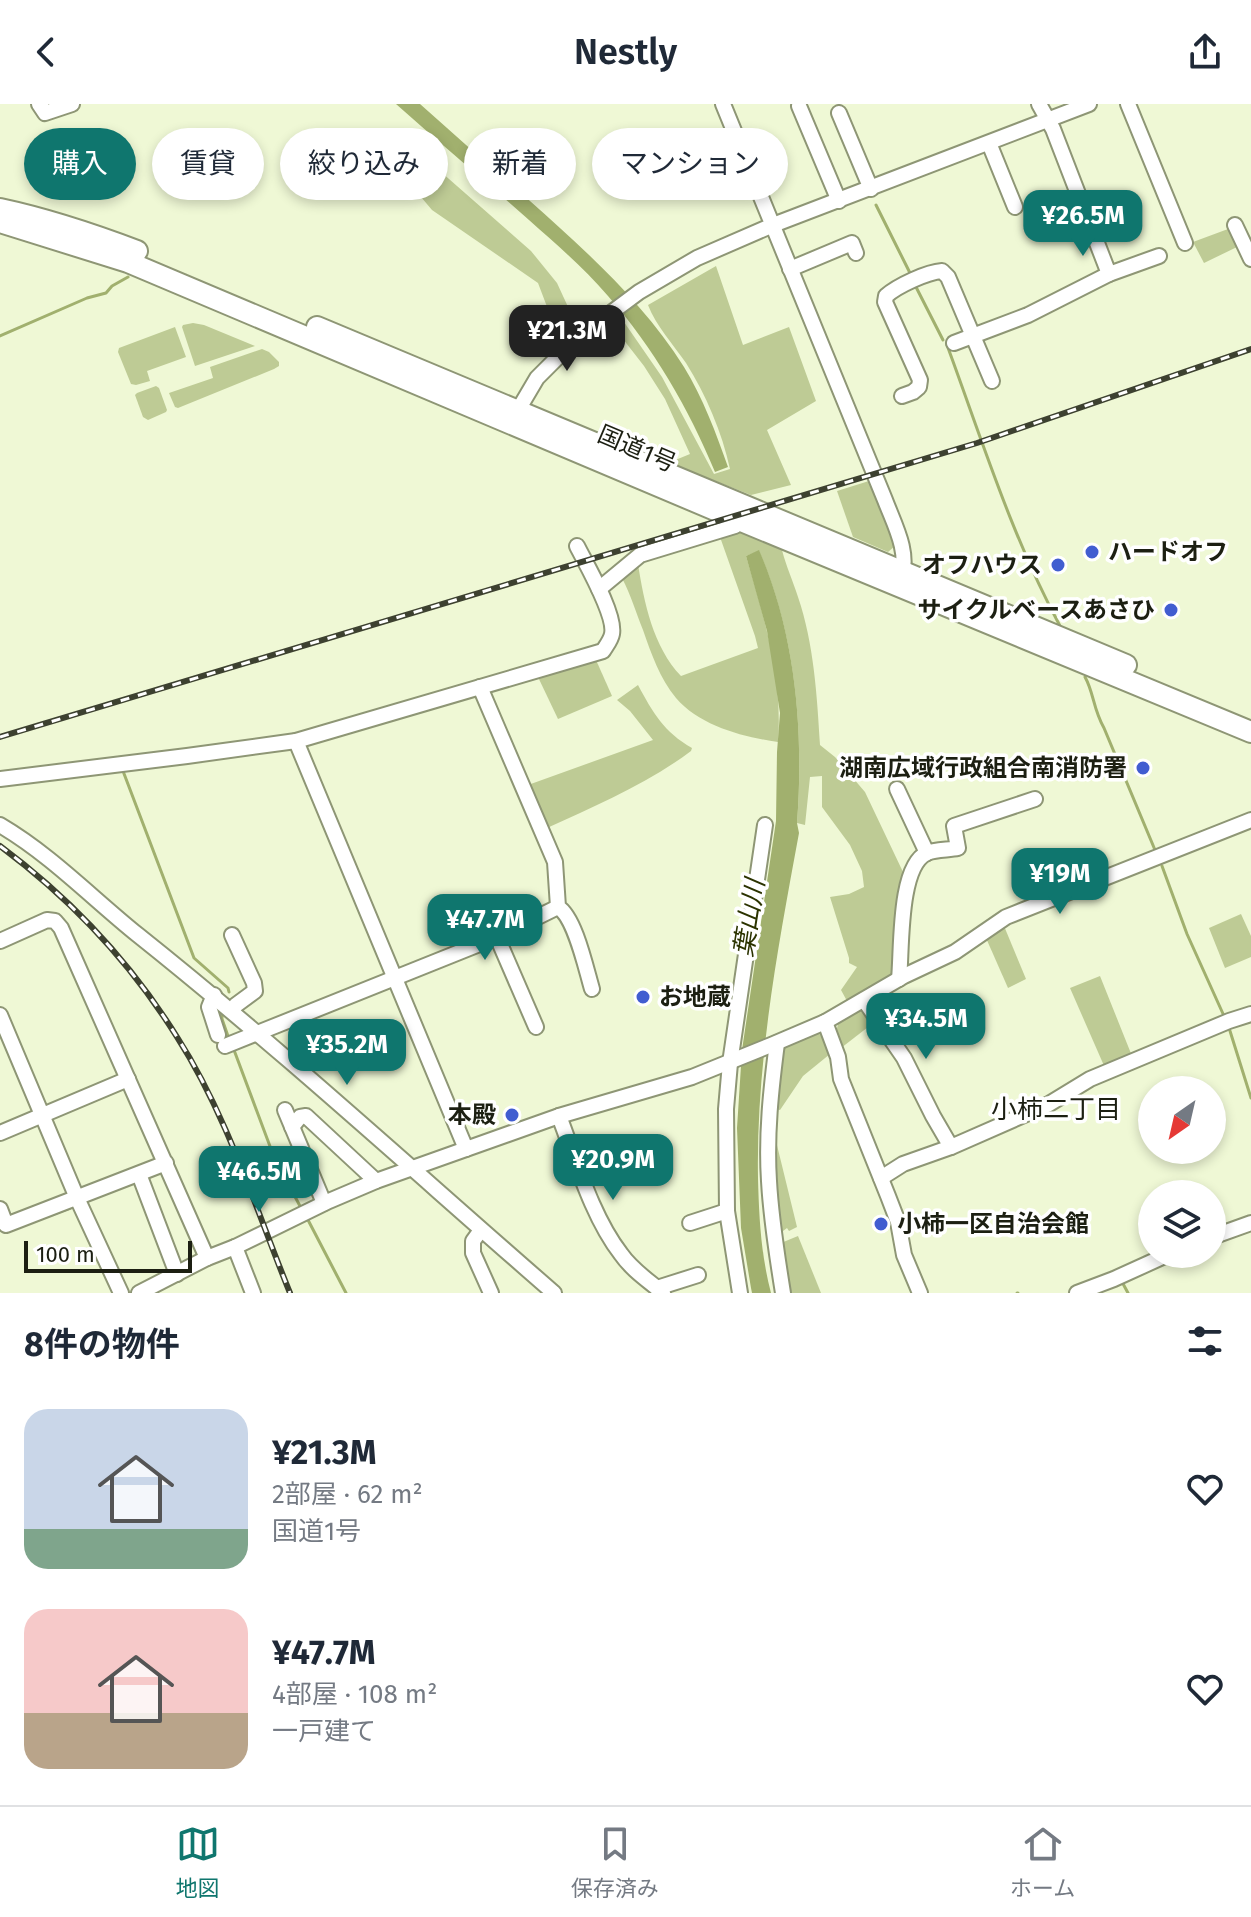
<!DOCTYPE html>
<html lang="ja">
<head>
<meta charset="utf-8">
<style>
	body { margin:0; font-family:"Fira Sans","Noto Sans JP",sans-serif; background:#f2f2f3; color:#1f2937; height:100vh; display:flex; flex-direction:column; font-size:30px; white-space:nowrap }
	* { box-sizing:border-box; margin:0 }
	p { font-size:26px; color:#747a83 }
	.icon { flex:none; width:44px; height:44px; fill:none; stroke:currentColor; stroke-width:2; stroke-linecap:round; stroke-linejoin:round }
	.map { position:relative; height:1189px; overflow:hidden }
	.drawer { display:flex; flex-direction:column; background:#fff; flex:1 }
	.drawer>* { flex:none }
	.top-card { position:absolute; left:24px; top:24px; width:800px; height:72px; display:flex; gap:16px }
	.needle { width:52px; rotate:214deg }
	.fabs { position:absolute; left:1138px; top:972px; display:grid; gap:16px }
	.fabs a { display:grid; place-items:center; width:88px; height:88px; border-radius:50%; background:#fff; box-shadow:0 4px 12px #0003; font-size:40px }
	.scale { position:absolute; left:24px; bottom:20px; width:168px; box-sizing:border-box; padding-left:8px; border:4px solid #1c1f12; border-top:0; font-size:22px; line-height:28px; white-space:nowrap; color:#1c1f12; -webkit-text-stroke:6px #fff; paint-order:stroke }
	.price { position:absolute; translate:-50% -68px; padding:0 18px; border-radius:16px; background:#0f766e; color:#fff; font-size:26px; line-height:52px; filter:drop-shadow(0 2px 4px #0008) }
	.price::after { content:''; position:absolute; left:50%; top:48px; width:24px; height:18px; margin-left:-12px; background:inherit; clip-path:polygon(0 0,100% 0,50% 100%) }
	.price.selected { background:#222; color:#fff }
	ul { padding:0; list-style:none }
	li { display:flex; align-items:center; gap:24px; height:200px; padding:0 24px }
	li span { display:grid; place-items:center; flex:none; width:224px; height:160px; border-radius:24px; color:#555 }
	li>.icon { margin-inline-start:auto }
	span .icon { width:96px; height:96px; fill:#fffc; stroke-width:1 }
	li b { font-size:34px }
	h2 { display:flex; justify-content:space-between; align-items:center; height:96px; padding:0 24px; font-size:34px }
	.tag { padding:0 28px; border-radius:36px; background:#fff; box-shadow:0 4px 12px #0003; font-size:28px; line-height:72px }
	.tag.selected { background:#0f766e; color:#fff }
	header { display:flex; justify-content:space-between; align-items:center; height:104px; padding:0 24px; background:#fff; font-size:36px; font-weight:600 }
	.dock { display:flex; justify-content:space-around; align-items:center; height:112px; border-top:2px solid #e0e1e3; background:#fff; font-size:22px; color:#747a83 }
	.dock a { display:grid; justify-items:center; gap:4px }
	.dock .selected { color:#0f766e }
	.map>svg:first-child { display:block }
	.green { fill:#becb95 }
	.water { fill:#a1b06e }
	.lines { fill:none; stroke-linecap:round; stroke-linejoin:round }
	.stream { stroke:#a1b06e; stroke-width:3 }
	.minor-casing { stroke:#8e9675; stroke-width:18 }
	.highway-casing { stroke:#8e9675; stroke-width:24 }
	.minor { stroke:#fff; stroke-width:14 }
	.highway { stroke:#fff; stroke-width:20 }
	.rail-casing { stroke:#3d4130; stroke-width:6 }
	.rail { stroke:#fff; stroke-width:3; stroke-dasharray:9; stroke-linecap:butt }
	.poi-dot { fill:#415dd0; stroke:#fff; stroke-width:3 }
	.labels { text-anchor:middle; stroke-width:7; stroke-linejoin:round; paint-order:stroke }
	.street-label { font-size:24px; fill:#1c1f12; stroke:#fff }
	.poi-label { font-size:24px; font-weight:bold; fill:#1c1f12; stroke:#fff; text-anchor:end }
	.water-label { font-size:26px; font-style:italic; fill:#2b3300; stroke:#fff }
	.neighbourhood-label { font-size:26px; fill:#1c1f12; stroke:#fff }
</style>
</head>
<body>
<header><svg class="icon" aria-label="back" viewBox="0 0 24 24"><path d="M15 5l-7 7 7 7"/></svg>Nestly<svg class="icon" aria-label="share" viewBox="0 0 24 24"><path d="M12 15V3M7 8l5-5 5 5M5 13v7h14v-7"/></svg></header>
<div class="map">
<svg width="1251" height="1189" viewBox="0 0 1251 1189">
	<rect width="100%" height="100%" fill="#eff8d5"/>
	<!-- green -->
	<g class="green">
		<path d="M400,32L531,147L557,179L569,205L560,204L549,208L538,179L432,106L421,93Z"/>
		<path d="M1228,125L1237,143L1204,159L1193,138Z"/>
		<path d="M716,162L743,241L789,223L816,297L767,326L791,381L751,391L672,360L673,357L690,350L665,295L644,262L616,226L624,218L662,273L714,370L730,365C722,328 706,291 686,259C673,240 656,222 648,201Z"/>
		<path d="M193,219L204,221L255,242L195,262L182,223L183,221Z"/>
		<path d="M175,223L186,253L147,267L150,277L136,281L131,280L118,248L119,244Z"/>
		<path d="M262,245L269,248L279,258V262L274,265L178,304L175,303L169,289L213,274L210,263Z"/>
		<path d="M156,282L159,284L167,306L166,308L148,316L143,313L135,291L137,289Z"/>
		<path d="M869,377L895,442L888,448L853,433L837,387Z"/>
		<path d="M739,427L782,446C786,462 793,477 798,493C814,540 817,592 820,641L835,653L865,688L903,768L896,802V869L847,897L841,886L857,863L849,859V854L830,793L849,790L864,783L862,767L850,741L822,703V672L810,673L805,721L797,719C804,629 796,531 759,447L746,452C764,513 783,574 778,638C743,633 700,622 676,594C660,575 651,549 643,526C636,509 631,491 622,474L638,460C644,498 653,543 681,572L758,544L755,532L720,433Z"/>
		<path d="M596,556L612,592L558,615L538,573Z"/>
		<path d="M638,581C653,609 664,628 692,644L691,647C647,680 597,701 547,724L528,681L653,636L630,607L617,596Z"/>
		<path d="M1241,810L1251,832V853L1225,864L1209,824Z"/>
		<path d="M1004,822L1026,875L1008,884L986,834Z"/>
		<path d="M1100,872L1132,952L1105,964L1070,884Z"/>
		<path d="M858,905L865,907L872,920L841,944L836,929L839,915Z"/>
		<path d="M816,927L824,934L830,950L803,972L780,1006L776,1005L777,984L784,942Z"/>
		<path d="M775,1033L797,1123L789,1127L787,1124L783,1127L780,1125Z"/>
		<path d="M798,1132L821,1189H790L781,1139Z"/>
	</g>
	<!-- water -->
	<g class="water">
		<path d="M396,0H420C456,32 493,65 530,97C586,147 643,198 684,263C703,294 716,329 728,363L715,368C689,305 653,243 608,192C584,164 556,140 529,116C485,77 440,39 396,0Z"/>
		<path d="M759,446C796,531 804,628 797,719L799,729C778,843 756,958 758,1074C759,1113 761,1151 771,1189H752L751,1184L741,1124L737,1024L742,946L776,717L777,648L780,609L767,527L746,452Z"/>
	</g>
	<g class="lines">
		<!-- stream -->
		<g class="stream">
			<path d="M876,101L911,171"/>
			<path d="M916,183L943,236"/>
			<path d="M0,232L87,194L106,189L112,182L128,173"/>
			<path d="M947,241C982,336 1012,433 1060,522"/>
			<path d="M1085,573C1094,589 1093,605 1104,624L1155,746"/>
			<path d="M123,667L194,854L228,884L229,888"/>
			<path d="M1162,762L1187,830L1224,912"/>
			<path d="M222,909V915L229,935"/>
			<path d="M1230,927L1251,994"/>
			<path d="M234,946L274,1053L301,1104"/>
			<path d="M48,1112L70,1104"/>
			<path d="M307,1114L346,1189"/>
			<path d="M1121,1176L1128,1189"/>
			<path d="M1017,1189H1018"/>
		</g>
		<!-- minor casing -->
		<g class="minor-casing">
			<g id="minor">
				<path d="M39,0L45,9L72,0"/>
				<path d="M723,0L885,396C894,420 910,448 901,474"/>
				<path d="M1128,0L1185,139"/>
				<path d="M799,2L839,97"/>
				<path d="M839,9L871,85"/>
				<path d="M989,39L1015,103"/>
				<path d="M1235,121L1251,155"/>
				<path d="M790,165L852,139L856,149"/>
				<path d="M1109,170L1159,152"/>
				<path d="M954,239L1028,211L1109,170L1053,25L1039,0"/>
				<path d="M902,292L913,288L919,283L920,276L885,198L886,192C897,182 927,168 942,167L948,173L992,277"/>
				<path d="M514,313L537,274L576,235L639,188L697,154L773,121L1089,0"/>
				<path d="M599,485L640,451L735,422L739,416"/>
				<path d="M480,583L555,758L558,803C575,813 586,865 592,885"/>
				<path d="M296,637L466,1045"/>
				<path d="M0,675L187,652L296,637L603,547C606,542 611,536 612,530C616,511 586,460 577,442"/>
				<path d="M897,685L927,749"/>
				<path d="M0,721C51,751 92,794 138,831C281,945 416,1069 554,1189"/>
				<path d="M497,833L536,923"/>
				<path d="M0,837L47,816L55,817L61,824L207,1154"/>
				<path d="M899,875C902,847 898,762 927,749C935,745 949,746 958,744L954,722L1035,695"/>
				<path d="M214,891L209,903L218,931"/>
				<path d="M864,896L904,954L933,1012L951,1043"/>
				<path d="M232,907L236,901L255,887L254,879L232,831"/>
				<path d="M0,911L77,1094L121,1189"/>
				<path d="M825,918L838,953L841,975L888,1092L898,1118L904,1151L920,1189"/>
				<path d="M777,939C771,985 766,1031 769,1077C771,1114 777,1152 783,1189"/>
				<path d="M225,942L497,833L558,803"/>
				<path d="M285,1006L324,1099"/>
				<path d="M559,1012C576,1056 592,1113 621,1150C632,1166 649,1177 663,1189"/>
				<path d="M292,1023L300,1013L306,1012L376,1077"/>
				<path d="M0,1029L128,975"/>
				<path d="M139,1070L177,1170"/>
				<path d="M881,1074L903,1060L951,1043L1049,1000L1090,975L1229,917L1251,910"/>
				<path d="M0,1105L6,1121L166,1059"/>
				<path d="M690,1119L727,1107"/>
				<path d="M481,1126L473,1137V1149L491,1189"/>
				<path d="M1212,1133L1251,1119"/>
				<path d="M235,1143L253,1189"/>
				<path d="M657,1184L698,1171"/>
				<path d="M139,1189L207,1154L235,1143L329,1097L376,1077L559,1012L692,973L771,941L825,918L904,872L955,848L1006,813L1251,716"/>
				<path d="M740,1189L727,1107L726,1005L730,959L765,721"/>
				<path d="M1077,1189L1114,1175L1169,1150"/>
			</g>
		</g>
		<!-- highway casing -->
		<g class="highway-casing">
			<g id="highway">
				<path d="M0,105C47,115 92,130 137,147"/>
				<path d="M0,118L128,158L739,416L1251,628"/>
				<path d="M317,223L1126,561"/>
			</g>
		</g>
		<!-- minor -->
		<use href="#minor" class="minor"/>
		<!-- highway -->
		<use href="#highway" class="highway"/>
		<!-- rail casing -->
		<g class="rail-casing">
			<g id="rail">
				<path d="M0,633L977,339L1251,245"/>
				<path d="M0,742C70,794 131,859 177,933C227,1011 255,1103 290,1189"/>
			</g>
		</g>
		<!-- rail -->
		<use href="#rail" class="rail"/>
	</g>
	<!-- markers -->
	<g class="poi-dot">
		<circle cx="1092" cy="448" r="8"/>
		<circle cx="1058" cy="461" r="8"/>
		<circle cx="1171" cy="506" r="8"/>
		<circle cx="1143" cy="664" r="8"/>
		<circle cx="643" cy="893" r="8"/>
		<circle cx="512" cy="1011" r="8"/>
		<circle cx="881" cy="1120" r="8"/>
	</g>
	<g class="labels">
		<!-- street labels -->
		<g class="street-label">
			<text transform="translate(637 345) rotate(23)" y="8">国道1号</text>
		</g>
		<!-- poi labels -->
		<g class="poi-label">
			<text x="1108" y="456" text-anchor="start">ハードオフ</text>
			<text x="1042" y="469">オフハウス</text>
			<text x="1155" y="514">サイクルベースあさひ</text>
			<text x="1127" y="672">湖南広域行政組合南消防署</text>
			<text x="659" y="901" text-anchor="start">お地蔵</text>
			<text x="496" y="1019">本殿</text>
			<text x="897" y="1128" text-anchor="start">小柿一区自治会館</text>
		</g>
		<!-- water labels -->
		<g class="water-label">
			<text transform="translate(749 814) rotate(-81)" y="9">葉山川</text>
		</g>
		<!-- neighbourhood labels -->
		<g class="neighbourhood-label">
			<text x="1056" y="1014">小柿二丁目</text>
		</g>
	</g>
</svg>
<div class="fabs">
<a><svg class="needle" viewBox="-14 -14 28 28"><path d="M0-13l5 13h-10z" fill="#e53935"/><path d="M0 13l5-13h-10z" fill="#747a83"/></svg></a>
<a><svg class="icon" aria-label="layers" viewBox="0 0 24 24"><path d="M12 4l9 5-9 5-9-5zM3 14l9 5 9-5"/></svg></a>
</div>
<div class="scale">100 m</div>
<b class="price" style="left:1083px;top:154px">¥26.5M</b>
<b class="price selected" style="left:567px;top:269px">¥21.3M</b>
<b class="price" style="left:1060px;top:812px">¥19M</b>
<b class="price" style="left:485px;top:858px">¥47.7M</b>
<b class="price" style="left:926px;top:957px">¥34.5M</b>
<b class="price" style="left:347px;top:983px">¥35.2M</b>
<b class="price" style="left:613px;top:1098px">¥20.9M</b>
<b class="price" style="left:259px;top:1110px">¥46.5M</b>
<div class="top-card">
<a class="tag selected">購入</a>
<a class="tag">賃貸</a>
<a class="tag">絞り込み</a>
<a class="tag">新着</a>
<a class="tag">マンション</a>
</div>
</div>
<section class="drawer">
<h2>8件の物件<svg class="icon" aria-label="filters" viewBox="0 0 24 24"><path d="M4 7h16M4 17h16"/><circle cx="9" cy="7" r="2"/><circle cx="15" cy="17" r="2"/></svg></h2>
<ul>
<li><span style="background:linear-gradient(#c9d6e8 75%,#7fa58c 0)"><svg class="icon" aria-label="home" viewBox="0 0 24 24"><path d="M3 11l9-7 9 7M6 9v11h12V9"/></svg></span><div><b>¥21.3M</b><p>2部屋 · 62 m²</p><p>国道1号</p></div><svg class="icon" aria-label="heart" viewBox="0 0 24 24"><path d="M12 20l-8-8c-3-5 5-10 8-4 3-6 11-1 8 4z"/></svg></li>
<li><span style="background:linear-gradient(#f6c9c9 65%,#b9a48a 0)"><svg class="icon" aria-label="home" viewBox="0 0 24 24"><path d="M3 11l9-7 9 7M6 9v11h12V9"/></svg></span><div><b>¥47.7M</b><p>4部屋 · 108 m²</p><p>一戸建て</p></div><svg class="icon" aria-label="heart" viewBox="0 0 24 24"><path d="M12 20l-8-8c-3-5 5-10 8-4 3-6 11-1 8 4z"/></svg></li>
</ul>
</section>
<nav class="dock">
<a class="selected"><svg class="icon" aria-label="map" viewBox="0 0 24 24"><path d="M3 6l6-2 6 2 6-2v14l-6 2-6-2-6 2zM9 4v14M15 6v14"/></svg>地図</a>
<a><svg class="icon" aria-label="saved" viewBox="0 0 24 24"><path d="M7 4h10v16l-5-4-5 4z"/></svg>保存済み</a>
<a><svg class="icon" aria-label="home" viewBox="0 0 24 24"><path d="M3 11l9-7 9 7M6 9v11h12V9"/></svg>ホーム</a>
</nav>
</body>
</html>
